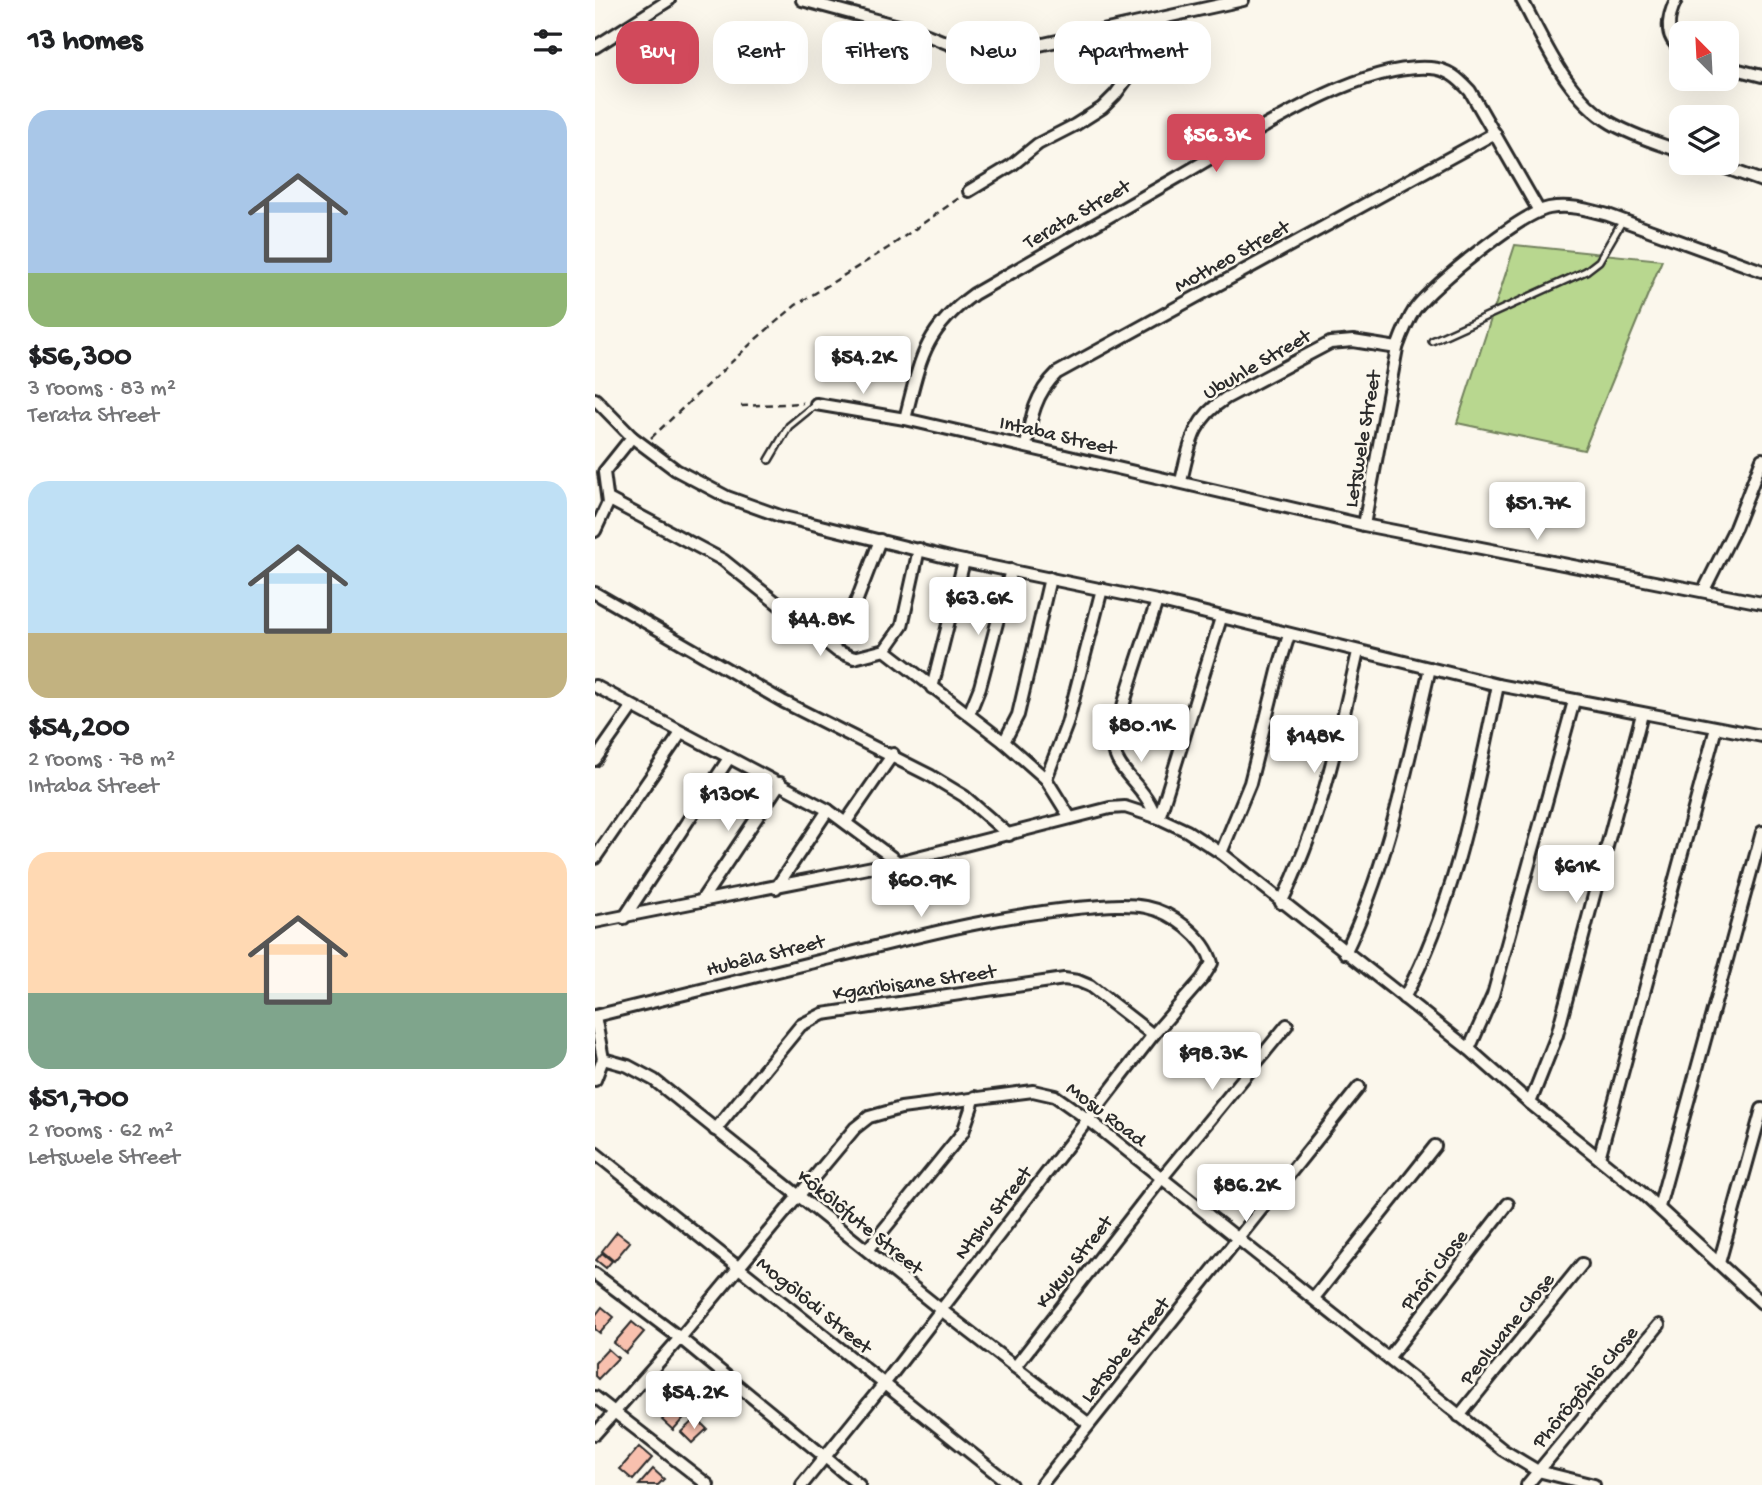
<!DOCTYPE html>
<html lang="en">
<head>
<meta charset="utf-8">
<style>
	body { margin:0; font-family:"Gochi Hand",sans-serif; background:#f2f2f2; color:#202124; height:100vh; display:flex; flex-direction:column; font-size:26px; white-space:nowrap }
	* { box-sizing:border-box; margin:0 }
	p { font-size:23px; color:#757577 }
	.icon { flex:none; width:38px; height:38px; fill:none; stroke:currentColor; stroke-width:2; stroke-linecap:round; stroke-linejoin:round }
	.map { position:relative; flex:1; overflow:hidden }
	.panel { display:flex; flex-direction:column; background:#fff; width:595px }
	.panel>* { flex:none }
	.guide { position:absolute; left:21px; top:21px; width:665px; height:63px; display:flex; gap:14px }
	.needle { width:46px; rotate:336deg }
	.fabs { position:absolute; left:1074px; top:21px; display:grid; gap:14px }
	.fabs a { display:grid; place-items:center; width:70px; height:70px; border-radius:14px; background:#fff; box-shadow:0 7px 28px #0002; font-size:35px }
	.price { position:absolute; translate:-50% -60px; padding:0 16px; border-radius:7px; background:#fff; color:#222; font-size:23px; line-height:46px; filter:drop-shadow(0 2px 4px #0008) }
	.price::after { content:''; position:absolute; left:50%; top:42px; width:21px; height:16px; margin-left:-10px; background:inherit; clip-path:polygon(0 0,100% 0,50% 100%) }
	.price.on { background:#d1495b; color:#fff }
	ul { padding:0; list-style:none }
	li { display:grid; align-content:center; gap:14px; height:371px; padding:0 28px }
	li span { display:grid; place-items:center; height:217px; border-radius:21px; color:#555 }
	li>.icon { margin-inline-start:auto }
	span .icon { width:126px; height:126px; fill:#fffc; stroke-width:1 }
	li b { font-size:30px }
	h2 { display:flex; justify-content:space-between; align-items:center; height:84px; padding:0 28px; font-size:30px }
	.tag { padding:0 24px; border-radius:21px; background:#fff; box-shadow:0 7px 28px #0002; font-size:24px; line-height:63px }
	.tag.on { background:#d1495b; color:#fff }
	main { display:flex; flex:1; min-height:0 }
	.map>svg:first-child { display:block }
	.green { fill:#b8d78f; stroke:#72815d; stroke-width:2 }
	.building { fill:#f8c0ae; stroke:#2b2b2b; stroke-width:2 }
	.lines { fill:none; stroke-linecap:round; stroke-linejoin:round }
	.lane-casing { stroke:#2b2b2b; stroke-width:10 }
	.street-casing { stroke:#2b2b2b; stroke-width:16 }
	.path { stroke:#2b2b2b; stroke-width:2.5; stroke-dasharray:7 5; stroke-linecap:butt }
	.lane { stroke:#fbf7ec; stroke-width:5 }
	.street { stroke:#fbf7ec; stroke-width:10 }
	.labels { text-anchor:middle; stroke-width:5; stroke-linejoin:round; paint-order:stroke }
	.street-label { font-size:21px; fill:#2b2b2b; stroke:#fbf7ec }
</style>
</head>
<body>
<main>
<section class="panel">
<h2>13 homes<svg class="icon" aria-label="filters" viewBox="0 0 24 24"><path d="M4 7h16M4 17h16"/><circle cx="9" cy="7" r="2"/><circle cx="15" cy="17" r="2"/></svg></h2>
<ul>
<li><span style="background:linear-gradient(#a9c7e8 75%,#8fb573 0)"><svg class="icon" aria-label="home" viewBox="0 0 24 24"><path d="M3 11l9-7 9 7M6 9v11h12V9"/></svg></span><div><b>$56,300</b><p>3 rooms · 83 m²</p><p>Terata Street</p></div></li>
<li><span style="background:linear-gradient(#bfe0f5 70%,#c2b280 0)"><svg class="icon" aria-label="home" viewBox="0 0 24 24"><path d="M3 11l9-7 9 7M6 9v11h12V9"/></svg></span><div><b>$54,200</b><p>2 rooms · 78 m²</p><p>Intaba Street</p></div></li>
<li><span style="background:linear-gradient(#ffd9b3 65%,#7fa58c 0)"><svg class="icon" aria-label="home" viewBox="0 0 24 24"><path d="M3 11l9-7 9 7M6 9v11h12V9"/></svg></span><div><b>$51,700</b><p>2 rooms · 62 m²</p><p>Letswele Street</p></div></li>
</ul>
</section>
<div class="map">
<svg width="1167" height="1485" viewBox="0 0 1167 1485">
	<rect width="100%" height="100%" fill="#fbf7ec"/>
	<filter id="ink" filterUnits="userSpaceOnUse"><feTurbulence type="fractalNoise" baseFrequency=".0143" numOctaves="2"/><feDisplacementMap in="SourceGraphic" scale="14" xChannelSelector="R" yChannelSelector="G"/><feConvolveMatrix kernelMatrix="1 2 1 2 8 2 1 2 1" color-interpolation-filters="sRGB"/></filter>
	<g filter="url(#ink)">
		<!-- green -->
		<path class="green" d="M920,245L1067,260L989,450L862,423Z"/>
		<!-- building -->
		<g class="building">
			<path d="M22,1232L35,1242L19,1261L7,1251Z"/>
			<path d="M7,1253L17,1261L11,1268L1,1260Z"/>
			<path d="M7,1307L19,1317L5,1333L0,1329V1316Z"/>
			<path d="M37,1322L49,1332L31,1353L19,1343Z"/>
			<path d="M13,1349L23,1358L3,1379L0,1376V1363Z"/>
			<path d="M72,1391L94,1412L78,1430L67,1420L74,1412L63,1401Z"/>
			<path d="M101,1418L112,1429L97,1443L86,1432Z"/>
			<path d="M44,1447L57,1458L38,1480L25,1469Z"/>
			<path d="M58,1469L69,1479L63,1485H44Z"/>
		</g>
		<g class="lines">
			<!-- lane casing -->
			<g class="lane-casing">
				<g id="lane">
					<path d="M837,341L991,271L1004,261L1028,220"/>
					<path d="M174,460L194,426L221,404"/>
				</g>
			</g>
			<!-- street casing -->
			<g class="street-casing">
				<g id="street">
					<path d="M207,0L322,31L367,49L393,52L435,47L648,0"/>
					<path d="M927,0C950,43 972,97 1016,123C1038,136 1063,143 1087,152"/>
					<path d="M1081,0C1072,18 1069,37 1087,50"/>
					<path d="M0,47L74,0"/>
					<path d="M1132,67L1167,76"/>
					<path d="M1117,163L1167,181"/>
					<path d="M374,191L417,165L443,144L480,125L507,108L520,95L555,47L567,20"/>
					<path d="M0,399L37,437L81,470L132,497L185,516L359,559L562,601L903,685L1167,736"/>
					<path d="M221,404L310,419L769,525L1167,603"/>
					<path d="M310,419C325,361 328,331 379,294C447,255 515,216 583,177C649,140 759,63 835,68C853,69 863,78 875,91L944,211"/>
					<path d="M431,446C436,417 440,394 462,373L900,133"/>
					<path d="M586,481C595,444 597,420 631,398L735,343L758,341L802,348"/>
					<path d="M13,499L128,560L242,651L259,658L290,650L409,742L451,779"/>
					<path d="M769,525L802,348C807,334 812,321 820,309C839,284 925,214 954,208C975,204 994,210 1013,215L1167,271"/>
					<path d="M0,531L13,503L9,472L37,437"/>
					<path d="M1109,590L1140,528L1167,459"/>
					<path d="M0,593L189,702L336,776L369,796L414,835"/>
					<path d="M260,605L285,540"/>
					<path d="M290,650L307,626L324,549"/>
					<path d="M0,686L233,810L303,862"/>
					<path d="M337,688L369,561"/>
					<path d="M374,714L385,687L416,570"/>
					<path d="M409,742L423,715L455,578"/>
					<path d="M0,760L37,707"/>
					<path d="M474,816L451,779L472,724L507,589"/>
					<path d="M560,817C554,791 524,773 520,753C515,733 554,627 562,601"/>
					<path d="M564,818L626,618"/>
					<path d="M251,822L298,754"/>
					<path d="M626,853L655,783L684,667L694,635"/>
					<path d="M0,858L86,733"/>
					<path d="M181,888L233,810"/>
					<path d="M106,901L185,783"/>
					<path d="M686,903C727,821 743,739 763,652"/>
					<path d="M29,918L134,758"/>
					<path d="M0,922L303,862L515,808L530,807L564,818L592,831L626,853L874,1049L935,1103L1046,1192L1167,1303"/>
					<path d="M750,953C794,863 812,765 835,668"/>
					<path d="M809,998C861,902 881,790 903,685"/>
					<path d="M0,1016C90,994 179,972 268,950C339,932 409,915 482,908C504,906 529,903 551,907C577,912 610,937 617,963L607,979L558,1035L289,1384L207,1485"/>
					<path d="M874,1049L898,995L979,701"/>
					<path d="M8,1059L33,1066L59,1080L345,1309L494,1424"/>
					<path d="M0,1080L8,1059L0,1016"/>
					<path d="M935,1103L962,1035L1047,714"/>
					<path d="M120,1130L206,1025L228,1014L469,979L483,981L495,986L558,1035"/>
					<path d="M0,1153L416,1485"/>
					<path d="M1004,1158L1121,728"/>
					<path d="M1064,1207L1167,832"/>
					<path d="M273,1249L368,1132L380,1097"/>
					<path d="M1124,1263L1167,1109"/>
					<path d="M0,1274L85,1338L264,1485"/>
					<path d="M719,1298L840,1146"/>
					<path d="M794,1357L913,1204"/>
					<path d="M420,1367L566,1179L692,1025"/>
					<path d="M0,1397L113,1485"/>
					<path d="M864,1416L987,1264"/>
					<path d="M0,1434L85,1338L260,1128L274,1117L306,1108L438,1091L460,1096L494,1120L908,1450L943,1471L999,1485"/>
					<path d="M446,1485L764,1087"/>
					<path d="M932,1485L1064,1325"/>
				</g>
			</g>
			<!-- path -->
			<g class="path">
				<path d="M146,406L208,403"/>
				<path d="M56,438L161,339L201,305L293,248L364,198"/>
			</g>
			<!-- lane -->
			<use href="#lane" class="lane"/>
			<!-- street -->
			<use href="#street" class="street"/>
		</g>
	</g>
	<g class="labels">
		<!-- street labels -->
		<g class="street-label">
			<text transform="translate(481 213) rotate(-30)" y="7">Terata Street</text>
			<text transform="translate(636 255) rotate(-29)" y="7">Motheo Street</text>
			<text transform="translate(661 363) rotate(-30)" y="7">Ubuhle Street</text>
			<text transform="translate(463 434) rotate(13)" y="7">Intaba Street</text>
			<text transform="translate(766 439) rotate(-80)" y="7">Letswele Street</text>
			<text transform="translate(170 954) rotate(-14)" y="7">Hubêla Street</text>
			<text transform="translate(319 981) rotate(-8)" y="7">Kgaribisane Street</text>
			<text transform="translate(512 1113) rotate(37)" y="7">Mosu Road</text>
			<text transform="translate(397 1212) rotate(-52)" y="7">Ntshu Street</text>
			<text transform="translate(266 1221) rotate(39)" y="7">Kôkôlôfute Street</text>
			<text transform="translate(478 1261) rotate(-52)" y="7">Kukuu Street</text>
			<text transform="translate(838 1269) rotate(-52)" y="7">Phôri Close</text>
			<text transform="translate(220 1304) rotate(39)" y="7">Mogôlôdi Street</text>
			<text transform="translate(911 1328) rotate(-51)" y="7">Peolwane Close</text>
			<text transform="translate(529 1349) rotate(-51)" y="7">Letsobe Street</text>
			<text transform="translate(989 1386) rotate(-50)" y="7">Phôrôgôhlô Close</text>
		</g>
	</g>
</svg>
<div class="fabs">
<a><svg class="needle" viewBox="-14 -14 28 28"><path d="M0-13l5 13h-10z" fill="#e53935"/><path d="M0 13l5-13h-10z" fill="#757577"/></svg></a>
<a><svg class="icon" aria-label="layers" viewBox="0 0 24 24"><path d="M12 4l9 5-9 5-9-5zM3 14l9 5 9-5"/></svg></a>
</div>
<b class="price on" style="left:621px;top:174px">$56.3K</b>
<b class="price" style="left:268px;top:396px">$54.2K</b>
<b class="price" style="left:942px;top:542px">$51.7K</b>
<b class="price" style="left:383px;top:637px">$63.6K</b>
<b class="price" style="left:225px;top:658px">$44.8K</b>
<b class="price" style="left:546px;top:764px">$80.1K</b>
<b class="price" style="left:719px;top:775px">$148K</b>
<b class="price" style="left:133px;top:833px">$130K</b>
<b class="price" style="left:981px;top:905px">$61K</b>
<b class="price" style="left:326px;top:919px">$60.9K</b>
<b class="price" style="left:617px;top:1092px">$98.3K</b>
<b class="price" style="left:651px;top:1224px">$86.2K</b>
<b class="price" style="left:99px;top:1431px">$54.2K</b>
<div class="guide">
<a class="tag on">Buy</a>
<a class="tag">Rent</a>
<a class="tag">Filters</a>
<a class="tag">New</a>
<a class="tag">Apartment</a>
</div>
</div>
</main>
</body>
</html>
